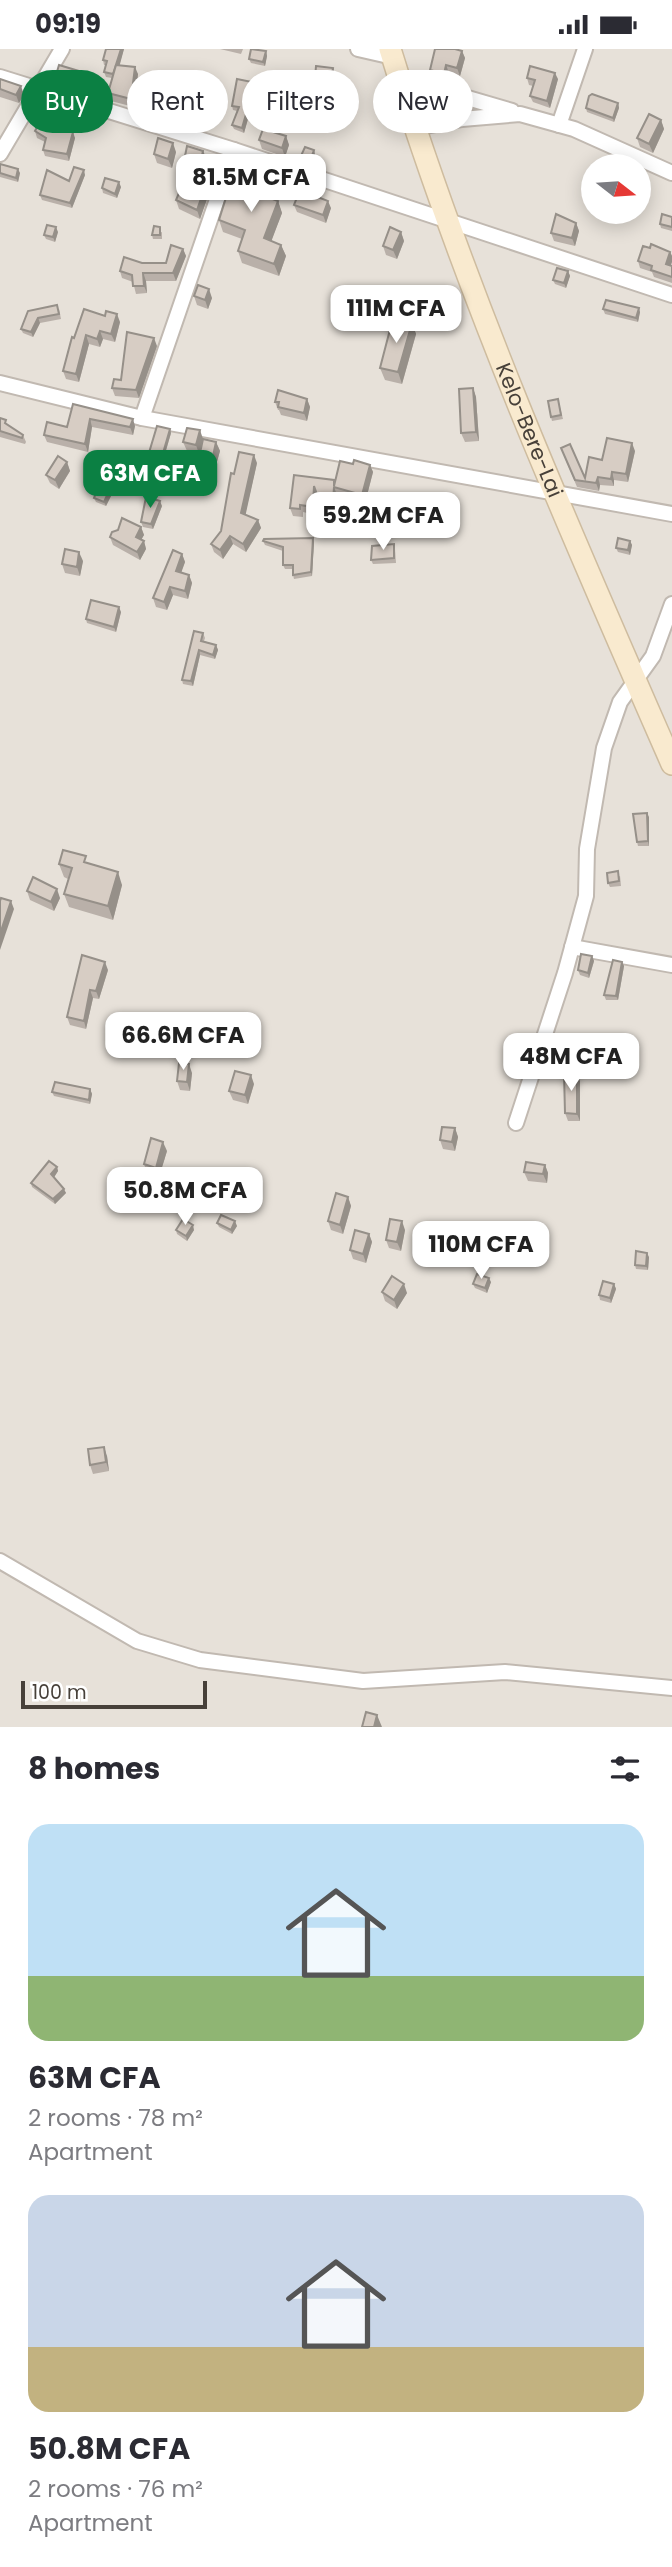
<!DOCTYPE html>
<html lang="en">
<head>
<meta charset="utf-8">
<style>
	body { margin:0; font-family:Poppins,sans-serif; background:#f2f2f3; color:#2b2b33; height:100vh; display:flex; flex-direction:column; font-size:26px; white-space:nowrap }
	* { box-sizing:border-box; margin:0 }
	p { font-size:23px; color:#7c7c81 }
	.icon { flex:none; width:38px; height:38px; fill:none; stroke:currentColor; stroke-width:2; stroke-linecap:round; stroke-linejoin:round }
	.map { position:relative; height:1678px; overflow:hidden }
	.side { display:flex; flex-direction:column; background:#fff; flex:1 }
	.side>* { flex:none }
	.hud { position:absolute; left:21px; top:21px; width:630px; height:63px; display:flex; gap:14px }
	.needle { width:46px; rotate:107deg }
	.controls { position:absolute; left:581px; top:105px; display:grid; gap:14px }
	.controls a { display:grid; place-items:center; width:70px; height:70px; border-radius:50%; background:#fff; box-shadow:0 4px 18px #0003; font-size:35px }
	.scale { position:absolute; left:21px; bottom:18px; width:186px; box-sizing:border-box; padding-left:7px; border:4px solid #474039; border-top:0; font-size:19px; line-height:24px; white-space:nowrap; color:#474039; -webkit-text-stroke:5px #fff; paint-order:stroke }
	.price { position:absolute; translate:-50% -60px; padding:0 16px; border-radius:14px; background:#fff; color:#222; font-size:23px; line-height:46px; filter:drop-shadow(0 2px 4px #0008) }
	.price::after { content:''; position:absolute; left:50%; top:42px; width:21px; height:16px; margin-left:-10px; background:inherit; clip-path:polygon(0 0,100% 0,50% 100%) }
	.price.on { background:#0b8043; color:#fff }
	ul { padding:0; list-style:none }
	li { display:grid; align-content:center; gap:14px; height:371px; padding:0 28px }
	li span { display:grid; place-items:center; height:217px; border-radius:21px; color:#555 }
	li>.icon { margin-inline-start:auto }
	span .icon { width:126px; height:126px; fill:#fffc; stroke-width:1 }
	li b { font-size:30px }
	h2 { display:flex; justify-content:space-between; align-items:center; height:84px; padding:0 28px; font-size:30px }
	.pill { padding:0 24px; border-radius:32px; background:#fff; box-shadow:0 4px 18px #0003; font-size:24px; line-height:63px }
	.pill.on { background:#0b8043; color:#fff }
	.status { display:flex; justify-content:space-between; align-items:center; height:49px; padding:0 35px; background:#fff; direction:ltr }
	.status svg { height:19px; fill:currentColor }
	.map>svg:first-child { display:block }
	.residential { fill:#e7e1d9; fill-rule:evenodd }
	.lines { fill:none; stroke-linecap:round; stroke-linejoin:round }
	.street-casing { stroke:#c1b9b1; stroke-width:18 }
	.secondary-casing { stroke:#cebc9f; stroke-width:24 }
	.street { stroke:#fff; stroke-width:14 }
	.secondary { stroke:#f9eacf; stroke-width:21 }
	.wall { fill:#b9b0a9 }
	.shaded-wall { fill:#969089 }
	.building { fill:#d7cdc4; stroke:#969089; stroke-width:2 }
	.labels { text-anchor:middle; stroke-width:5; stroke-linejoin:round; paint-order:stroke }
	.street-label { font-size:21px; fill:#474039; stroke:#fff }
</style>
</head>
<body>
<div class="status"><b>09:19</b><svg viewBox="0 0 49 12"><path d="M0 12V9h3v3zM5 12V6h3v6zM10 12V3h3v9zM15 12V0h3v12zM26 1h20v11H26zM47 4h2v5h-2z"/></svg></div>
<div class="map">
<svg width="672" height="1678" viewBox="0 0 672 1678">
	<rect width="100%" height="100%" fill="#f3f0ea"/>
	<!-- residential -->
	<path class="residential" d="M0,0H672V1678H0ZM593,117H639V163H593Z"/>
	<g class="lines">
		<!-- street casing -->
		<g class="street-casing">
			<g id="street">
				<path d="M358,0L393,8"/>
				<path d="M0,28L234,101L672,246"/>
				<path d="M399,29L512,62"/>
				<path d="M559,76L585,0"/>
				<path d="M415,79L462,70L520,65L574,80L672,124"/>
				<path d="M0,105L62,0"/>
				<path d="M0,334L142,369L672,465"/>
				<path d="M142,369L234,101"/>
				<path d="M572,898L672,916"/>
				<path d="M516,1074L565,924L586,847L587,800L604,699L620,653L653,607L672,555"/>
				<path d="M0,1512L137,1592L200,1611L363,1632L505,1623L672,1639"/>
			</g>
		</g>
		<!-- secondary casing -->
		<g class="secondary-casing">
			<g id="secondary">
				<path id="s1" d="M390,0C466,247 568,478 672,715"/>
			</g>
		</g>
		<!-- street -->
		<use href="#street" class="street"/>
		<!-- secondary -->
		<use href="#secondary" class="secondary"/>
	</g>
	<!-- wall -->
	<g class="wall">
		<path d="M106,0H124L119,16L138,25L134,58L111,52L108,44L112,29L106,28L104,23L106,16H104L103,11Z"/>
		<path d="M220,0H243L241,5Z"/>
		<path d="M266,2L267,7L265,17L251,14L249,10Z"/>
		<path d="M462,2L465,9L460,27L449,24L447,33L432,29L430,21Z"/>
		<path d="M333,19L336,28L334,40L318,38L315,29Z"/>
		<path d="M56,26L95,33L91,44L59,33Z"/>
		<path d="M527,29L558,30L550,59L533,53L530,47L533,37L529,36Z"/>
		<path d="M0,30L24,46L19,54L0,48Z"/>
		<path d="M254,38L255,45L244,84L234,80L232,76L237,62L233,61L232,57Z"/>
		<path d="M194,45L191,60L182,58L180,53Z"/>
		<path d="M618,54L619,59L614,73L587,63L586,59Z"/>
		<path d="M68,64L62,79L75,89L69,112L45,107L43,101L45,93L37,89L35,82L38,77L34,75L32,69Z"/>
		<path d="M661,71L664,80L653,104L640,98L637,89Z"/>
		<path d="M286,87L289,96L285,108L262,100L259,91Z"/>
		<path d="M314,101L315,106L311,116L302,113L300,109Z"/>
		<path d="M176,103L172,119L157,114L154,105Z"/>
		<path d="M205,106L203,115L186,111L185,107Z"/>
		<path d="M255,113L259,125L256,133L271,150L278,152L282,164L271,192L281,196L286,207L279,227L242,214L238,202L242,190L223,183L219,171L237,125Z"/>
		<path d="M0,115L20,124L18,133L0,128Z"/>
		<path d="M85,126L72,159L42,151L40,146L69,132Z"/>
		<path d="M121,138L117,149L103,144L102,139Z"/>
		<path d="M207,150L200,170L179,160L176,151Z"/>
		<path d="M294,156L331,159L326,174L297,163Z"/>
		<path d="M672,168V182L661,179L660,175Z"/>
		<path d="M576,174L579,182L575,197L554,192L551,184Z"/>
		<path d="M58,183L55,193L46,190L44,186Z"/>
		<path d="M162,183V190H153L152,186Z"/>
		<path d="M401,183L404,192L397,210L386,206L383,197Z"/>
		<path d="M650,199L670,203L672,207L671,216L672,217V234L654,228L652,223L640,219L638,212Z"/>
		<path d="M183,200L186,207L176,232H146L147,244L136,245L133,233L122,229L120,222L142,214H166Z"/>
		<path d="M568,222L570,227L566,239L555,235L553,231Z"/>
		<path d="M194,247L212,249L208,260L197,256Z"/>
		<path d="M59,260L61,270L40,274L33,288L23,284L21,280L28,262Z"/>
		<path d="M603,260L640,263L638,273L605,265Z"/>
		<path d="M120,273L115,293L103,290L100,298L89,295L79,333L66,330L63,322L74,289Z"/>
		<path d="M412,274L416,285L402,335L385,331L380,319Z"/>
		<path d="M157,297L139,349L115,347L112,339Z"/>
		<path d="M473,339L476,348L479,392L465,393L461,384Z"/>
		<path d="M307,350L310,358L307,372L281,366L279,361H278L275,353Z"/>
		<path d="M558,350L563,370L552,372L551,368Z"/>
		<path d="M73,355L135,377L133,386L92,378L88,403L47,393L44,386L67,378Z"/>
		<path d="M0,369L8,376L23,386L26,393L25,395L0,388Z"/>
		<path d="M171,384L162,415L150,411L148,407Z"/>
		<path d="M203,390L216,393L220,402L216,416L203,413L200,404L199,405L187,402L183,393Z"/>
		<path d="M635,402L628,433L614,431V437L600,436L599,442L577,438L564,407L585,429L602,411Z"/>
		<path d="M67,413L70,422L59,440L50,434L46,426Z"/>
		<path d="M257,414L245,466L258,471L261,479L246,503L233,495L223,510L214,503L211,495L221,482L234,425Z"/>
		<path d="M353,415L370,416L373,423L365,454L337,446L335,460L322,459L317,446L316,466L303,463V468L293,467L290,459L335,433Z"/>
		<path d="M183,421L176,444L162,439L160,434Z"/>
		<path d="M120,427L117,439L107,436L106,432Z"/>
		<path d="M109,442L111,447L106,457L96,453L94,449Z"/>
		<path d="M162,457L153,480L143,478L141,473Z"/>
		<path d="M141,478L144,486L141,491L144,492L146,500L140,511L113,496L110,488Z"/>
		<path d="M263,492L314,493L312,527L294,530L293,526V520H285L283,516V502L265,496Z"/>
		<path d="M630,492L632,496L630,506L618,503L616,499Z"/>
		<path d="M395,500L396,514L373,515L371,511Z"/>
		<path d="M182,505L185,513L181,523L189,526L192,534L188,550L173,546L167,561L156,558L153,549Z"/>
		<path d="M83,512L80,527L65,524L62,515Z"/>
		<path d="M121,563L116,583L87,574L86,570Z"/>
		<path d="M203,584L205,589L204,592L216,596L218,601L215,610L200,606L193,637L183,635L182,631Z"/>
		<path d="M649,768V797H638L637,793Z"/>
		<path d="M88,814L122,836L113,871L69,858L64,845L68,830L64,828L59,815Z"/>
		<path d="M620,827L621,837L610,838L608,834Z"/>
		<path d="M27,842L60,849L54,862L30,851Z"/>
		<path d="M592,907L594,912L589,929L580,926L578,921Z"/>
		<path d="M622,913L624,917L618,951H606L604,946Z"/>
		<path d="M108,921L99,950L93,949L86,980L70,976L67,968Z"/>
		<path d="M522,999L525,1008L523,1022L509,1020L506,1011Z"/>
		<path d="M192,1024L190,1042L180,1041L177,1032Z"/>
		<path d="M580,1032V1072H568L565,1064Z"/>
		<path d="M254,1035L248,1055L233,1051L229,1042Z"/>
		<path d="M90,1040L92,1045L90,1055L54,1047L52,1043Z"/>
		<path d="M455,1079L458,1088L455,1102L443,1100L440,1091Z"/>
		<path d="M167,1102L159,1128L147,1124L144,1115Z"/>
		<path d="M545,1116L548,1124L547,1134L528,1132L524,1123Z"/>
		<path d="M57,1118L58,1122L54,1128L66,1144L55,1155L32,1138L31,1134Z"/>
		<path d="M348,1148L351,1157L343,1185L331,1181L328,1172Z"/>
		<path d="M217,1174L237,1177L232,1185L219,1178Z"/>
		<path d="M176,1181H194L187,1192L177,1185Z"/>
		<path d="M405,1181L401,1202L389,1199L386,1191Z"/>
		<path d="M369,1185L372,1193L366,1214L353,1210L350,1201Z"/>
		<path d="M649,1208L648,1221L636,1220L635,1216Z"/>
		<path d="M491,1233L487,1244L475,1239L473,1235Z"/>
		<path d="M614,1235L616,1240L611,1254L600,1251L599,1246Z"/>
		<path d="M382,1243L407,1244L397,1260L385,1252Z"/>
		<path d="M107,1407L109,1422L93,1425L90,1416Z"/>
	</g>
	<!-- shaded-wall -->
	<g class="shaded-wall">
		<path d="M121,0H124L116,30L114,25Z"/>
		<path d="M266,2L267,7L265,17L263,13Z"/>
		<path d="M462,2L465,9L460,27L457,19Z"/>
		<path d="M446,16L449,24L447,33L444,25Z"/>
		<path d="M135,18L138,25L134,58L131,50Z"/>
		<path d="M333,19L336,28L334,40L331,31Z"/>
		<path d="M555,24L558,30L550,59L547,52Z"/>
		<path d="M92,26L95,33L91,44L88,36Z"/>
		<path d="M252,33L255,45L244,84L242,79Z"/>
		<path d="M21,37L24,46L19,54L16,46Z"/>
		<path d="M193,40L194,45L191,60L189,56Z"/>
		<path d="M618,54L619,59L614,73L613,69Z"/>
		<path d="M66,58L68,64L60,84L57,78Z"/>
		<path d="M661,71L664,80L653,104L649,95Z"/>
		<path d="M73,83L75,89L69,112L67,105Z"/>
		<path d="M286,87L289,96L285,108L282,99Z"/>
		<path d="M173,94L176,103L172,119L168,110Z"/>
		<path d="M314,101L315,106L311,116L310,112Z"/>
		<path d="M203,102L205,106L203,115L201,111Z"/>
		<path d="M255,113L259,125L253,142L248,130Z"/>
		<path d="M18,120L20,124L18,133L16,129Z"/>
		<path d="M84,121L85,126L72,159L70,154Z"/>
		<path d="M119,133L121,138L117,149L115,145Z"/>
		<path d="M267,139L271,150L264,147Z"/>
		<path d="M204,141L207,150L200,170L197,161Z"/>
		<path d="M278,152L282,164L268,201L264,189Z"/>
		<path d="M328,152L331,159L326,174L323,166Z"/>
		<path d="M576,174L579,182L575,197L572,189Z"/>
		<path d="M56,178L58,183L55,193L53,188Z"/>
		<path d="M401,183L404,192L397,210L393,201Z"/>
		<path d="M281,196L286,207L279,227L274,215Z"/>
		<path d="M183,200L186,207L176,232L173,224Z"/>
		<path d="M670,203L672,207V213L669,222L666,215Z"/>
		<path d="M568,222L570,227L566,239L564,234Z"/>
		<path d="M143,224L146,232L147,244L144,237Z"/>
		<path d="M209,240L212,249L208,260L205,251Z"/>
		<path d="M639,259L640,263L638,273L636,269Z"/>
		<path d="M117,265L120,273L115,293L111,285Z"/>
		<path d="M38,269L40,274L33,288L31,283Z"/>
		<path d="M412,274L416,285L402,335L398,323Z"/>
		<path d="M100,282L103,290L100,298L97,290Z"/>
		<path d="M86,286L89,295L79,333L76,325Z"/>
		<path d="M154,289L157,297L139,349L136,341Z"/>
		<path d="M473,339L476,348L479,392L476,383Z"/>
		<path d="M307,350L310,358L307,372L304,364Z"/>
		<path d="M90,370L92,378L88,403L85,395Z"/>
		<path d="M133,370L135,377L133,386L130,378Z"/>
		<path d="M170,380L171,384L162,415L161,411Z"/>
		<path d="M200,381L203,390L199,405L196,396Z"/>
		<path d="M216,393L220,402L216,416L213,407Z"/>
		<path d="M632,394L635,402L628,433L626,425Z"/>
		<path d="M254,406L257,414L244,473L241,464Z"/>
		<path d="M67,413L70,422L59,440L55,431Z"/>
		<path d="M181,416L183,421L176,444L174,439Z"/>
		<path d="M370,416L373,423L365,454L362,446Z"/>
		<path d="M119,422L120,427L117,439L115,435Z"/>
		<path d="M612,423L614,431V437L611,430Z"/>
		<path d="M598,428L600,436L599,442L596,434Z"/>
		<path d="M314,437L317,444L316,466L313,458Z"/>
		<path d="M334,438L337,446L335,460L333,452Z"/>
		<path d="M109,442L111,447L106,457L104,453Z"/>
		<path d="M160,452L162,457L153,480L151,475Z"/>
		<path d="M258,471L261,479L246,503L243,495Z"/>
		<path d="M141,478L144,486L138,496L136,488Z"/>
		<path d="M230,487L233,495L223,510L220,501Z"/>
		<path d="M313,489L314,493L312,527L311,523Z"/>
		<path d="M144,492L146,500L140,511L137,503Z"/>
		<path d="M630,492L632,496L630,506L628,501Z"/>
		<path d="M79,503L83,512L80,527L77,518Z"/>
		<path d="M182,505L185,513L179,530L176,522Z"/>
		<path d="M189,526L192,534L188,550L185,542Z"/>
		<path d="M170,538L173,546L167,561L164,553Z"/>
		<path d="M119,558L121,563L116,583L114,578Z"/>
		<path d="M216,596L218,601L215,610L213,606Z"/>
		<path d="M199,601L200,606L193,637L191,632Z"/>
		<path d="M647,764L649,768V797L648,792Z"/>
		<path d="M118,823L122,836L113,871L108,857Z"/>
		<path d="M57,840L60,849L54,862L51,853Z"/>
		<path d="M11,852L14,860L0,901V885Z"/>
		<path d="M592,907L594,912L589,929L588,924Z"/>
		<path d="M105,913L108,921L99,950L96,942Z"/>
		<path d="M622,913L624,917L618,951L616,947Z"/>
		<path d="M90,941L93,949L86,980L84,972Z"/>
		<path d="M522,999L525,1008L523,1022L520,1013Z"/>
		<path d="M189,1015L192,1024L190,1042L187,1033Z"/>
		<path d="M577,1024L580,1032V1072L577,1065Z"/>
		<path d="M251,1026L254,1035L248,1055L245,1046Z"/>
		<path d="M90,1040L92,1045L90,1055L89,1051Z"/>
		<path d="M455,1079L458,1088L455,1102L452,1093Z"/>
		<path d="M163,1093L167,1102L159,1128L156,1119Z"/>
		<path d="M545,1116L548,1124L547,1134L543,1125Z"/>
		<path d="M57,1118L58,1122L53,1130L51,1125Z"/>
		<path d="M64,1140L66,1144L55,1155L53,1150Z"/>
		<path d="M348,1148L351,1157L343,1185L340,1176Z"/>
		<path d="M235,1172L237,1177L232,1185L231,1181Z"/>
		<path d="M402,1172L405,1181L401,1202L397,1193Z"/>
		<path d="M193,1176L194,1181L187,1192L186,1187Z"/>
		<path d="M369,1185L372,1193L366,1214L363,1205Z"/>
		<path d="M647,1204L649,1208L648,1221L646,1217Z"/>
		<path d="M489,1229L491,1233L487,1244L485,1239Z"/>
		<path d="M404,1235L407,1244L397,1260L394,1251Z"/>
		<path d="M614,1235L616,1240L611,1254L610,1249Z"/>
		<path d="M104,1398L107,1407L109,1422L106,1413Z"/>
		<path d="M377,1666L382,1678H374Z"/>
	</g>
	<!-- building -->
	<g class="building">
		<path d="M106,0H121L113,25L104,23L107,12L103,11Z"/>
		<path d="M251,0L266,2L263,13L249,10Z"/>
		<path d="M435,0H455L462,2L457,19L446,16L444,25L430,21Z"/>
		<path d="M59,16L92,26L88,36L56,26Z"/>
		<path d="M116,16L135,18L131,50L108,44Z"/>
		<path d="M316,17L333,19L331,31L315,29Z"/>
		<path d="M530,17L555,24L547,52L530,47L535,31L527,29Z"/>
		<path d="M0,30L21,37L16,46L0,40Z"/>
		<path d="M237,30L252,33L253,41L242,79L232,76L239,58L232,57Z"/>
		<path d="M183,38L193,40L189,56L180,53Z"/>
		<path d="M592,45L618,54L613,69L586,59L589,47Z"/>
		<path d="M43,46L66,58L57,78L73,83L67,105L43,101L46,89L35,82L40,73L32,69Z"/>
		<path d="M649,65L661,71L649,95L637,89Z"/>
		<path d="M263,80L286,87L282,99L259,91Z"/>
		<path d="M158,89L173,94L168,110L154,105Z"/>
		<path d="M187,97L203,102L201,111L185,107Z"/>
		<path d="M305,98L314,101L310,112L300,109Z"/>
		<path d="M242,109L255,113L248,130L267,139L264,147L278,152L264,189L281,196L274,215L238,202L245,181L219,171L234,123L237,125Z"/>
		<path d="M601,113L615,117H600Z"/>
		<path d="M0,115L18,120L16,129L0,124Z"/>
		<path d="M74,118L84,121L70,154L40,146L47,121L69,132Z"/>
		<path d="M105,129L119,133L115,145L102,139Z"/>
		<path d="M184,132L204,141L197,161L176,151Z"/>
		<path d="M300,141L328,152L323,166L294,156Z"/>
		<path d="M556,165L576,174L572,189L551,184Z"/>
		<path d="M662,165L672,168V178L660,175Z"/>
		<path d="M47,176L56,178L53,188L44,186Z"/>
		<path d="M154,177L160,178V186H152Z"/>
		<path d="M390,178L401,183L393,201L383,197Z"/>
		<path d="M651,195L670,203L666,215L672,217V228L651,221L652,217L638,212L643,197L650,199Z"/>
		<path d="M171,196L183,200L173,224H143L144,237H133L132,226L120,222L124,208L142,214H166Z"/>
		<path d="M557,219L568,222L564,234L553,231Z"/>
		<path d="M198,236L209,240L205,251L194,247Z"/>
		<path d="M606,251L639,259L636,269L603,260Z"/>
		<path d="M57,256L59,265L38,269L31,283L21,280L28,262Z"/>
		<path d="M84,260L105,267L106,262L117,265L111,285L100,282L97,290L86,286L76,325L63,322L72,288L74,289Z"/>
		<path d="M393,269L412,274L398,323L380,319Z"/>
		<path d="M127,283L154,289L136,341L112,339L114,330L121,331Z"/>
		<path d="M473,339L476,383L461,384L459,340Z"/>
		<path d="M278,341L307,350L304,364L278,358L279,353H275Z"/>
		<path d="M558,350L561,366L551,368L548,352Z"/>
		<path d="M73,355L133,370L130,378L90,370L85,395L44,386L47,373L67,378Z"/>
		<path d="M0,369L6,371L5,374L23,386L22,389L0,382Z"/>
		<path d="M157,377L170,380L161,411L148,407Z"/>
		<path d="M187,379L200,381L196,396L183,393Z"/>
		<path d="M607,389L632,394L626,425L612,423L611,430L598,428L596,434L575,431L561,399L570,395L585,429L589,408L602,411Z"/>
		<path d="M203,390L216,393L213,407L200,404Z"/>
		<path d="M239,403L254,406L241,464L258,471L243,495L230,487L220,501L211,495L221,482L231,424L234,425Z"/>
		<path d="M58,407L67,413L55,431L46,426Z"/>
		<path d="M354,411L370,416L362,446L334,438L333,452L319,451L314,437L313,458L300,456V460L290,459L294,426L334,431V437L340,412L353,415Z"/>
		<path d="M166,412L181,416L174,439L160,434Z"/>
		<path d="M109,420L119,422L115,435L106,432Z"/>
		<path d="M98,439L109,442L104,453L94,449Z"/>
		<path d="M146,448L160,452L151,475L141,473Z"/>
		<path d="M122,469L141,478L136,488L144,492L137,503L110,488L112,483L118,481Z"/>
		<path d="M313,489L311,523L293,526V516H283V498L263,492L264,490Z"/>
		<path d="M618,489L630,492L628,501L616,499Z"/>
		<path d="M394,495V509L371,511L372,497Z"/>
		<path d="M65,500L79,503L77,518L62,515Z"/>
		<path d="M173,501L182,505L176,522L189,526L185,542L170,538L164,553L153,549Z"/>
		<path d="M91,551L119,558L114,578L86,570Z"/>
		<path d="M194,582L203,584L201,592L216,596L213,606L199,601L191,632L182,631Z"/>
		<path d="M647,764L648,792L637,793L633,765Z"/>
		<path d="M63,801L86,807L84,813L118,823L108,857L64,845L72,819L59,815Z"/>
		<path d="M618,822L619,832L608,834L607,824Z"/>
		<path d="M33,828L57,840L51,853L27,842Z"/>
		<path d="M1,849L11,852L0,885V852Z"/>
		<path d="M581,905L592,907L588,924L578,921Z"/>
		<path d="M82,906L105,913L96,942L90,941L84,972L67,968Z"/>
		<path d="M613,911L622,913L616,947L604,946Z"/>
		<path d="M507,998L522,999L520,1013L506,1011Z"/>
		<path d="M179,1014L189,1015L187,1033L177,1032Z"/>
		<path d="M235,1022L251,1026L245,1046L229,1042Z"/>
		<path d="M564,1024H577V1065L565,1064Z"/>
		<path d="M55,1033L90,1040L89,1051L52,1043Z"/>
		<path d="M442,1078L455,1079L452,1093L440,1091Z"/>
		<path d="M151,1089L163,1093L156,1119L144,1115Z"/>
		<path d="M49,1112L57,1118L51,1125L64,1140L53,1150L31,1134Z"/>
		<path d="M526,1113L545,1116L543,1125L524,1123Z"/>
		<path d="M336,1144L348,1148L340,1176L328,1172Z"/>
		<path d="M221,1166L235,1172L231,1181L217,1174Z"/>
		<path d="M183,1170L193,1176L186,1187L176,1181Z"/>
		<path d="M390,1170L402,1172L397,1193L386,1191Z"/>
		<path d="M355,1181L369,1185L363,1205L350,1201Z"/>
		<path d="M636,1202L647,1204L646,1217L635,1216Z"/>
		<path d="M477,1225L489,1229L485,1239L473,1235Z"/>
		<path d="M392,1227L404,1235L394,1251L382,1243Z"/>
		<path d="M603,1232L614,1235L610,1249L599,1246Z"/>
		<path d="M104,1398L106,1413L90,1416L88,1400Z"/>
		<path d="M366,1663L377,1666L374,1678H362Z"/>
	</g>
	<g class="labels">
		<!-- street labels -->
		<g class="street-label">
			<text dy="7" stroke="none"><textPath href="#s1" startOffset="406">Kelo-Bere-Lai</textPath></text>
		</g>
	</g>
</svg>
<div class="controls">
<a><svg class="needle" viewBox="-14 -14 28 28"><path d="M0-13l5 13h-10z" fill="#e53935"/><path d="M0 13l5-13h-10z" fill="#7c7c81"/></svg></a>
</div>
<div class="scale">100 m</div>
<b class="price" style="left:251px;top:165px">81.5M CFA</b>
<b class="price" style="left:396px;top:296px">111M CFA</b>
<b class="price on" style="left:150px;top:461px">63M CFA</b>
<b class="price" style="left:383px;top:503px">59.2M CFA</b>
<b class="price" style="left:183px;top:1023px">66.6M CFA</b>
<b class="price" style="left:571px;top:1044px">48M CFA</b>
<b class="price" style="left:185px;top:1178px">50.8M CFA</b>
<b class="price" style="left:481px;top:1232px">110M CFA</b>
<div class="hud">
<a class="pill on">Buy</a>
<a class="pill">Rent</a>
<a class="pill">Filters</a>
<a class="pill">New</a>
</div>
</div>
<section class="side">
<h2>8 homes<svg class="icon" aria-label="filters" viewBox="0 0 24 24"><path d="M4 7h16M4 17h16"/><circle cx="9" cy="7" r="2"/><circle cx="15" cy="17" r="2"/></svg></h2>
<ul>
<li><span style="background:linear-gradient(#bfe0f5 70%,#8fb573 0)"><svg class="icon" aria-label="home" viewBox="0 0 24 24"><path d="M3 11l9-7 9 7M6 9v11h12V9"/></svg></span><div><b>63M CFA</b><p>2 rooms · 78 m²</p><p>Apartment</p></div></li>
<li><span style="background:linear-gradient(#c9d6e8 70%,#c2b280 0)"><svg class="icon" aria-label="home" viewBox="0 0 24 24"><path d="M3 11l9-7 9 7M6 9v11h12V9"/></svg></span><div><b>50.8M CFA</b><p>2 rooms · 76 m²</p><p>Apartment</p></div></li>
</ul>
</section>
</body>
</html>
